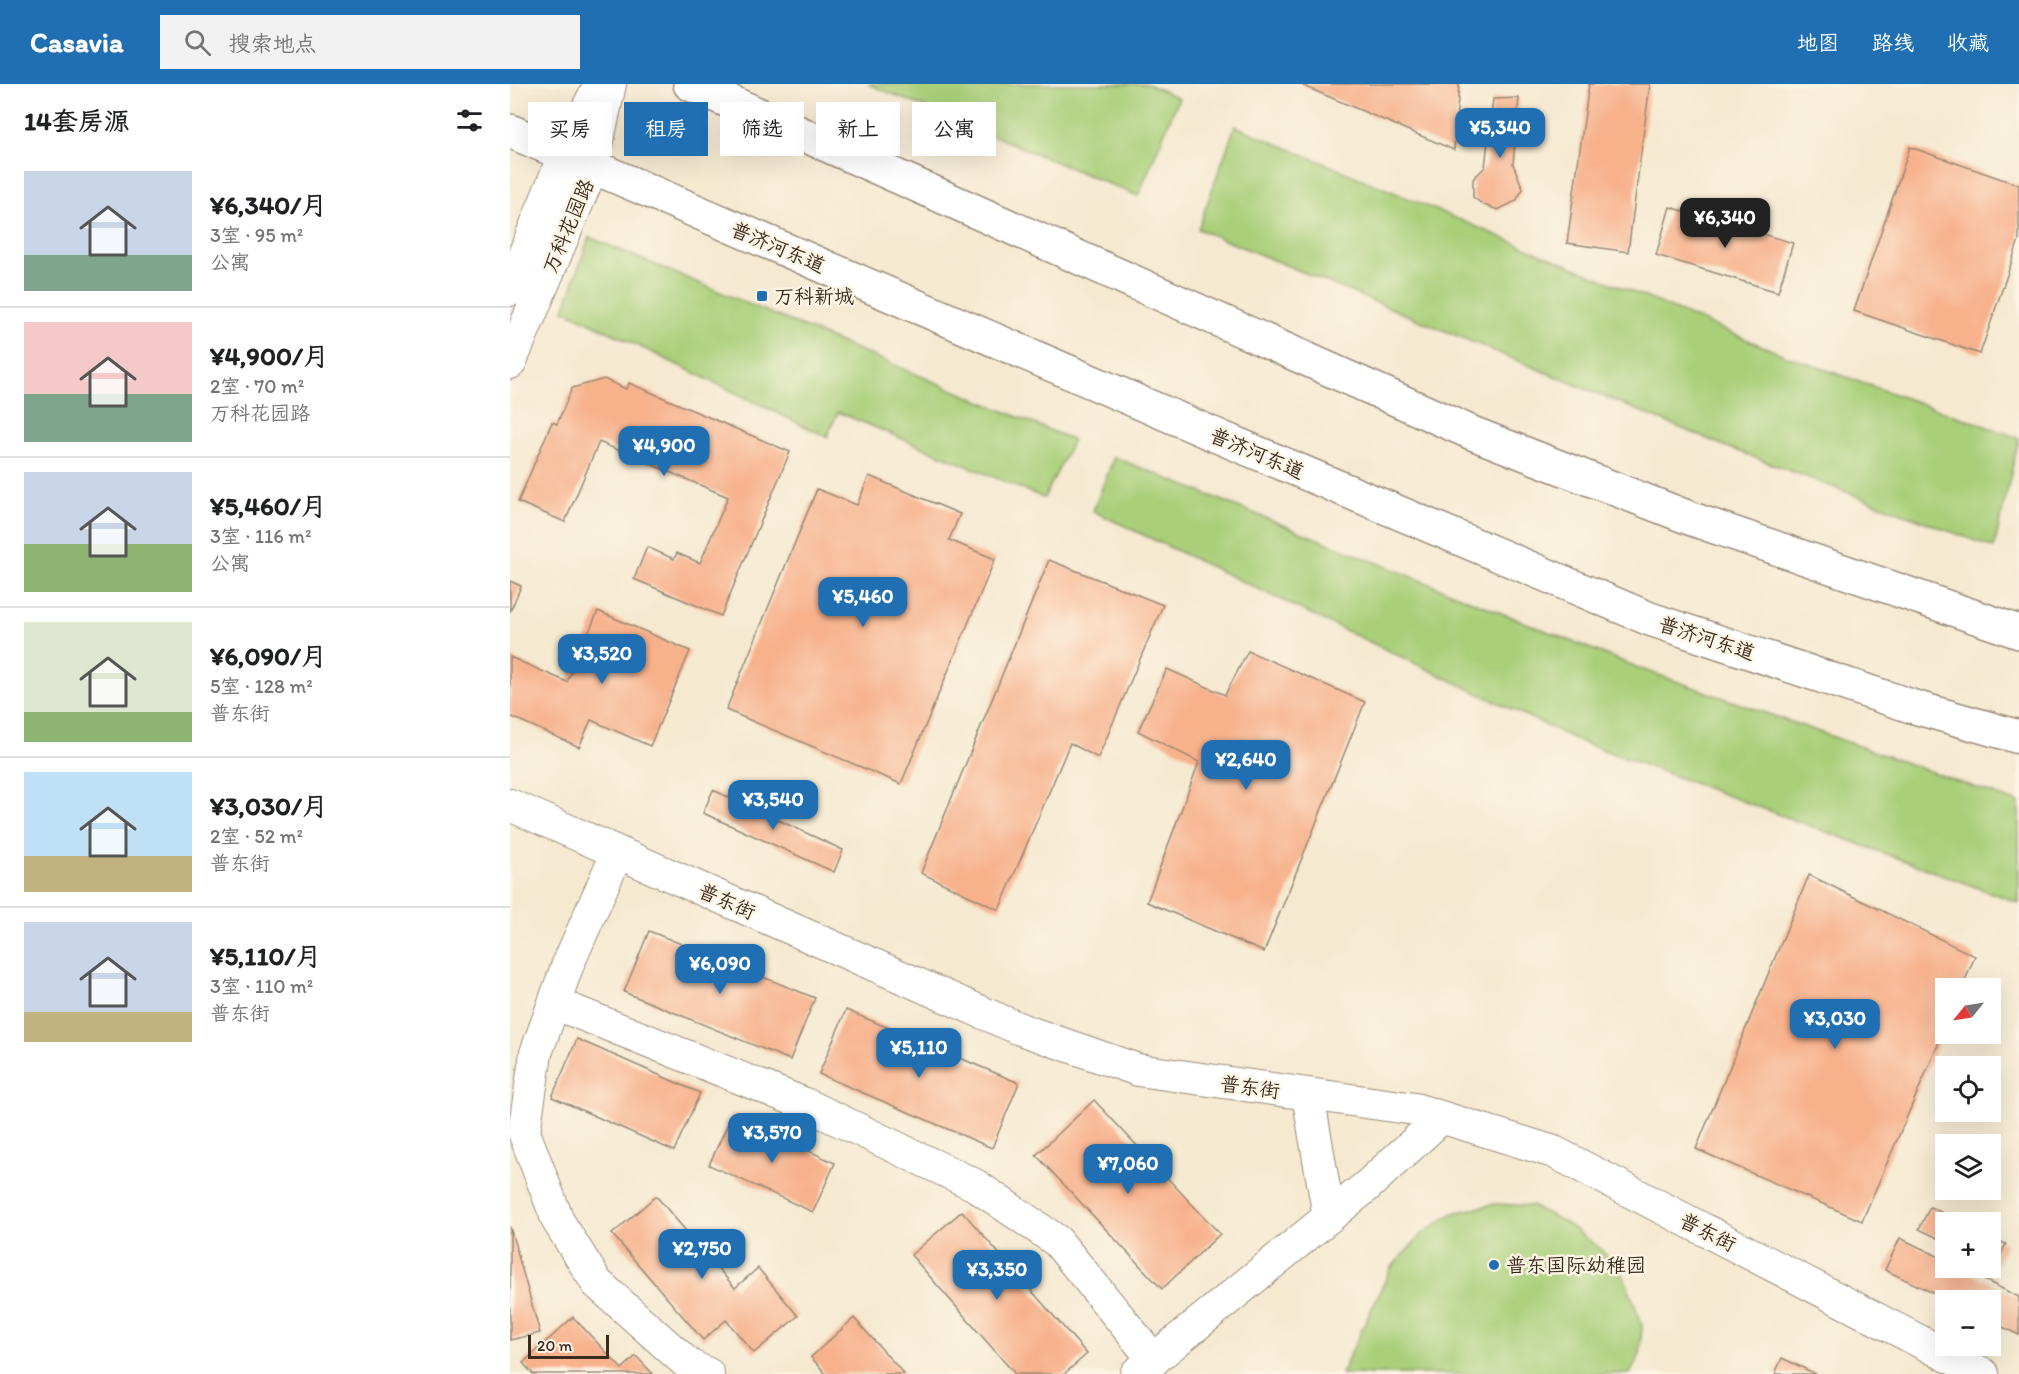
<!DOCTYPE html>
<html lang="zh">
<head>
<meta charset="utf-8">
<style>
	body { margin:0; font-family:Itim,"LXGW WenKai TC",sans-serif; background:#f2f2f2; color:#202124; height:100vh; display:flex; flex-direction:column; font-size:22px; white-space:nowrap }
	* { box-sizing:border-box; margin:0 }
	p { font-size:20px; color:#757577 }
	.icon { flex:none; width:33px; height:33px; fill:none; stroke:currentColor; stroke-width:2; stroke-linecap:round; stroke-linejoin:round }
	.map { position:relative; flex:1; overflow:hidden }
	.panel { display:flex; flex-direction:column; background:#fff; width:510px }
	.panel>* { flex:none }
	.hud { position:absolute; left:18px; top:18px; width:570px; height:54px; display:flex; gap:12px }
	.needle { width:39px; rotate:240deg }
	.fabs { position:absolute; left:1425px; top:894px; display:grid; gap:12px }
	.fabs a { display:grid; place-items:center; width:66px; height:66px; border-radius:0px; background:#fff; box-shadow:0 6px 24px #0002; font-size:30px }
	.scale { position:absolute; left:18px; bottom:15px; width:81px; box-sizing:border-box; padding-left:6px; border:3px solid #3b2a1e; border-top:0; font-size:16px; line-height:21px; white-space:nowrap; color:#3b2a1e; -webkit-text-stroke:4px #fcf5e5; paint-order:stroke }
	.price { position:absolute; translate:-50% -51px; padding:0 14px; border-radius:12px; background:#1f6fb2; color:#fff; font-size:20px; line-height:39px; filter:drop-shadow(0 2px 3px #0008) }
	.price::after { content:''; position:absolute; left:50%; top:36px; width:18px; height:14px; margin-left:-9px; background:inherit; clip-path:polygon(0 0,100% 0,50% 100%) }
	.price.active { background:#222; color:#fff }
	ul { padding:0; list-style:none }
	li { display:flex; align-items:center; gap:18px; height:150px; padding:0 24px }
	li+li { border-top:2px solid #e0e0e0 }
	li span { display:grid; place-items:center; flex:none; width:168px; height:120px; border-radius:0px; color:#555 }
	li>.icon { margin-inline-start:auto }
	span .icon { width:72px; height:72px; fill:#fffc; stroke-width:1 }
	li b { font-size:26px }
	h2 { display:flex; justify-content:space-between; align-items:center; height:72px; padding:0 24px; font-size:26px }
	.pill { padding:0 21px; border-radius:0px; background:#fff; box-shadow:0 6px 24px #0002; font-size:21px; line-height:54px }
	.pill.active { background:#1f6fb2; color:#fff }
	header { display:flex; align-items:center; gap:36px; box-sizing:border-box; height:84px; padding:0 30px; background:#1f6fb2; color:#fff }
	header strong { font-size:28px }
	nav { display:flex; gap:33px; margin-inline-start:auto; font-size:21px }
	.search { width:420px; height:54px; background:#f2f2f2; display:flex; align-items:center; gap:15px; box-sizing:border-box; padding:0 21px; border-radius:0px; color:#757577; font-size:22px }
	main { display:flex; flex:1; min-height:0 }
	.map>svg:first-child { display:block }
	.green { fill:#a9cf79; stroke:#727c4c; stroke-width:1.5 }
	.building { fill:#f7b18b }
	.lines { fill:none; stroke-linecap:round; stroke-linejoin:round }
	.minor-casing { stroke:#988a77; stroke-width:34 }
	.major-casing { stroke:#988a77; stroke-width:36 }
	.minor { stroke:#fff; stroke-width:32 }
	.major { stroke:#fff; stroke-width:33 }
	.poi-dot { fill:#1f6fb2; stroke:#fcf5e5; stroke-width:2 }
	.labels { text-anchor:middle; stroke-width:5; stroke-linejoin:round; paint-order:stroke }
	.street-label { font-size:20px; fill:#3b2a1e; stroke:#fcf5e5 }
	.poi-label { font-size:20px; fill:#3b2a1e; stroke:#fcf5e5; text-anchor:start }
</style>
</head>
<body>
<header>
<strong>Casavia</strong>
<div class="search"><svg class="icon" aria-label="search" viewBox="0 0 24 24"><circle cx="10" cy="10" r="6"/><path d="M15 15l6 6"/></svg>搜索地点</div>
<nav><a>地图</a><a>路线</a><a>收藏</a></nav>
</header>
<main>
<section class="panel">
<h2>14套房源<svg class="icon" aria-label="filters" viewBox="0 0 24 24"><path d="M4 7h16M4 17h16"/><circle cx="9" cy="7" r="2"/><circle cx="15" cy="17" r="2"/></svg></h2>
<ul>
<li><span style="background:linear-gradient(#c9d6e8 70%,#7fa58c 0)"><svg class="icon" aria-label="home" viewBox="0 0 24 24"><path d="M3 11l9-7 9 7M6 9v11h12V9"/></svg></span><div><b>¥6,340/月</b><p>3室 · 95 m²</p><p>公寓</p></div></li>
<li><span style="background:linear-gradient(#f6c9c9 60%,#7fa58c 0)"><svg class="icon" aria-label="home" viewBox="0 0 24 24"><path d="M3 11l9-7 9 7M6 9v11h12V9"/></svg></span><div><b>¥4,900/月</b><p>2室 · 70 m²</p><p>万科花园路</p></div></li>
<li><span style="background:linear-gradient(#c9d6e8 60%,#8fb573 0)"><svg class="icon" aria-label="home" viewBox="0 0 24 24"><path d="M3 11l9-7 9 7M6 9v11h12V9"/></svg></span><div><b>¥5,460/月</b><p>3室 · 116 m²</p><p>公寓</p></div></li>
<li><span style="background:linear-gradient(#dfe7d0 75%,#8fb573 0)"><svg class="icon" aria-label="home" viewBox="0 0 24 24"><path d="M3 11l9-7 9 7M6 9v11h12V9"/></svg></span><div><b>¥6,090/月</b><p>5室 · 128 m²</p><p>普东街</p></div></li>
<li><span style="background:linear-gradient(#bfe0f5 70%,#c2b280 0)"><svg class="icon" aria-label="home" viewBox="0 0 24 24"><path d="M3 11l9-7 9 7M6 9v11h12V9"/></svg></span><div><b>¥3,030/月</b><p>2室 · 52 m²</p><p>普东街</p></div></li>
<li><span style="background:linear-gradient(#c9d6e8 75%,#c2b280 0)"><svg class="icon" aria-label="home" viewBox="0 0 24 24"><path d="M3 11l9-7 9 7M6 9v11h12V9"/></svg></span><div><b>¥5,110/月</b><p>3室 · 110 m²</p><p>普东街</p></div></li>
</ul>
</section>
<div class="map">
<svg width="1509" height="1290" viewBox="0 0 1509 1290">
	<rect width="100%" height="100%" fill="#fcf5e5"/>
	<filter id="ink" filterUnits="userSpaceOnUse"><feTurbulence type="fractalNoise" baseFrequency=".0167" numOctaves="2"/><feDisplacementMap in="SourceGraphic" scale="12" xChannelSelector="R" yChannelSelector="G"/><feConvolveMatrix kernelMatrix="1 2 1 2 8 2 1 2 1" color-interpolation-filters="sRGB"/></filter>
	<filter id="wash" filterUnits="userSpaceOnUse"><feTurbulence type="fractalNoise" baseFrequency=".008" numOctaves="4" result="noise"/><feDisplacementMap in="SourceGraphic" scale="24" xChannelSelector="R" yChannelSelector="G"/><feGaussianBlur stdDeviation="1.35" result="paint"/><feColorMatrix in="noise" values="0 0 0 0 0 0 0 0 0 0 0 0 0 0 0 0 0 1.4 0 .05"/><feComposite in="paint" operator="in"/></filter>
	<g filter="url(#wash)">
		<rect width="100%" height="100%" fill="#f5e9d0"/>
		<!-- green -->
		<g class="green">
			<path d="M358,0H638L669,14L628,112Z"/>
			<path d="M725,42L1274,271L1509,354L1484,464L1212,361L688,145Z"/>
			<path d="M79,153L563,356L534,414L328,328L317,353L54,226Z"/>
			<path d="M604,373L1126,583L1509,719V819L1069,657L583,427Z"/>
			<path d="M985,1120L1022,1122L1054,1138L1091,1165L1115,1195L1132,1240L1130,1270L1120,1290H831L881,1184L911,1151L943,1129Z"/>
		</g>
		<g id="blocks">
			<!-- building -->
			<g class="building">
				<path d="M789,0H949L944,66Z"/>
				<path d="M1079,0H1140L1118,168L1057,159Z"/>
				<path d="M1009,14L1003,80L1013,105L1006,117L988,126L974,121L963,113V95L975,83L983,15Z"/>
				<path d="M1400,63L1509,101V156L1470,270L1344,227Z"/>
				<path d="M1160,123L1283,159L1268,208L1146,171Z"/>
				<path d="M94,295L116,305L119,299L280,368L211,532L124,495L137,463L164,475L167,469L190,479L218,413L89,358L55,438L8,418L42,338L47,340L62,304Z"/>
				<path d="M359,392L450,430L439,456L485,475L391,700L216,626L307,405L347,421Z"/>
				<path d="M539,476L653,521L588,674L560,659L489,826L411,789Z"/>
				<path d="M0,497L11,502L0,528Z"/>
				<path d="M88,527L180,567L140,662L81,636L69,663L0,632V573L57,598Z"/>
				<path d="M738,567L855,618L754,868L637,818L689,678L628,647L657,585L715,611Z"/>
				<path d="M203,706L333,766L324,788L193,729Z"/>
				<path d="M1299,791L1465,872L1452,904H1436V942L1352,1137L1186,1065Z"/>
				<path d="M139,847L305,914L280,976L114,908Z"/>
				<path d="M336,926L509,999L482,1064L309,990Z"/>
				<path d="M67,955L190,1009L164,1067L42,1013Z"/>
				<path d="M584,1016L710,1150L652,1205L526,1071Z"/>
				<path d="M222,1031L325,1079L303,1128L199,1081Z"/>
				<path d="M146,1112L225,1204L248,1184L288,1232L244,1269L216,1236L193,1256L102,1150Z"/>
				<path d="M1420,1123L1452,1138H1436V1158L1409,1145Z"/>
				<path d="M452,1127L577,1270L554,1290H505L401,1171Z"/>
				<path d="M0,1143L30,1249L0,1256Z"/>
				<path d="M1480,1153L1496,1160L1485,1183L1480,1180Z"/>
				<path d="M1390,1154L1436,1176V1184H1450L1509,1213V1251L1480,1237V1216H1438L1375,1186Z"/>
				<path d="M63,1233L112,1285L126,1272L143,1290H23L13,1279Z"/>
				<path d="M344,1234L394,1290H316L301,1273Z"/>
				<path d="M1272,1274L1306,1290H1265Z"/>
			</g>
		</g>
	</g>
	<g filter="url(#ink)">
		<use href="#blocks" fill-opacity="0" stroke="#988a77" stroke-width="1.5"/>
		<g class="lines">
			<!-- minor casing -->
			<g class="minor-casing">
				<g id="minor">
					<path d="M0,206L54,71L87,6"/>
					<path d="M0,279L82,84L100,0"/>
					<path d="M0,721L510,945L628,986L905,1025L1044,1068L1473,1290"/>
					<path d="M107,769L58,880L26,969L14,1048L48,1137L87,1199L179,1281L198,1290"/>
					<path d="M44,919L295,1020L465,1101L547,1157L644,1276"/>
					<path d="M798,1011L819,1133"/>
					<path d="M626,1290L857,1102L931,1034"/>
				</g>
			</g>
			<!-- major casing -->
			<g class="major-casing">
				<g id="major">
					<path d="M180,0L962,349L1182,435L1509,548"/>
					<path d="M0,47L705,351L1140,535L1401,622L1509,653"/>
				</g>
			</g>
			<!-- minor -->
			<use href="#minor" class="minor"/>
			<!-- major -->
			<use href="#major" class="major"/>
		</g>
	</g>
	<!-- markers -->
	<g class="poi-dot">
		<rect x="246" y="206" width="12" height="12" rx="3"/>
		<circle cx="984" cy="1181" r="6"/>
	</g>
	<g class="labels">
		<!-- street labels -->
		<g class="street-label">
			<text transform="translate(58 142) rotate(-67)" y="7">万科花园路</text>
			<text transform="translate(268 163) rotate(23)" y="7">普济河东道</text>
			<text transform="translate(747 369) rotate(23)" y="7">普济河东道</text>
			<text transform="translate(1197 554) rotate(18)" y="7">普济河东道</text>
			<text transform="translate(217 817) rotate(24)" y="7">普东街</text>
			<text transform="translate(740 1003) rotate(8)" y="7">普东街</text>
			<text transform="translate(1198 1148) rotate(27)" y="7">普东街</text>
		</g>
		<!-- poi labels -->
		<g class="poi-label">
			<text x="264" y="219">万科新城</text>
			<text x="996" y="1188">普东国际幼稚园</text>
		</g>
	</g>
</svg>
<div class="fabs">
<a><svg class="needle" viewBox="-14 -14 28 28"><path d="M0-13l5 13h-10z" fill="#e53935"/><path d="M0 13l5-13h-10z" fill="#757577"/></svg></a>
<a><svg class="icon" aria-label="locate" viewBox="0 0 24 24"><circle cx="12" cy="12" r="6"/><path d="M12 2v4M12 18v4M2 12h4M18 12h4"/></svg></a>
<a><svg class="icon" aria-label="layers" viewBox="0 0 24 24"><path d="M12 4l9 5-9 5-9-5zM3 14l9 5 9-5"/></svg></a>
<a>+</a>
<a>−</a>
</div>
<div class="scale">20 m</div>
<b class="price" style="left:990px;top:75px">¥5,340</b>
<b class="price active" style="left:1215px;top:165px">¥6,340</b>
<b class="price" style="left:154px;top:393px">¥4,900</b>
<b class="price" style="left:353px;top:544px">¥5,460</b>
<b class="price" style="left:92px;top:601px">¥3,520</b>
<b class="price" style="left:736px;top:707px">¥2,640</b>
<b class="price" style="left:263px;top:747px">¥3,540</b>
<b class="price" style="left:210px;top:911px">¥6,090</b>
<b class="price" style="left:1325px;top:966px">¥3,030</b>
<b class="price" style="left:409px;top:995px">¥5,110</b>
<b class="price" style="left:262px;top:1080px">¥3,570</b>
<b class="price" style="left:618px;top:1111px">¥7,060</b>
<b class="price" style="left:192px;top:1196px">¥2,750</b>
<b class="price" style="left:487px;top:1217px">¥3,350</b>
<div class="hud">
<a class="pill">买房</a>
<a class="pill active">租房</a>
<a class="pill">筛选</a>
<a class="pill">新上</a>
<a class="pill">公寓</a>
</div>
</div>
</main>
</body>
</html>
